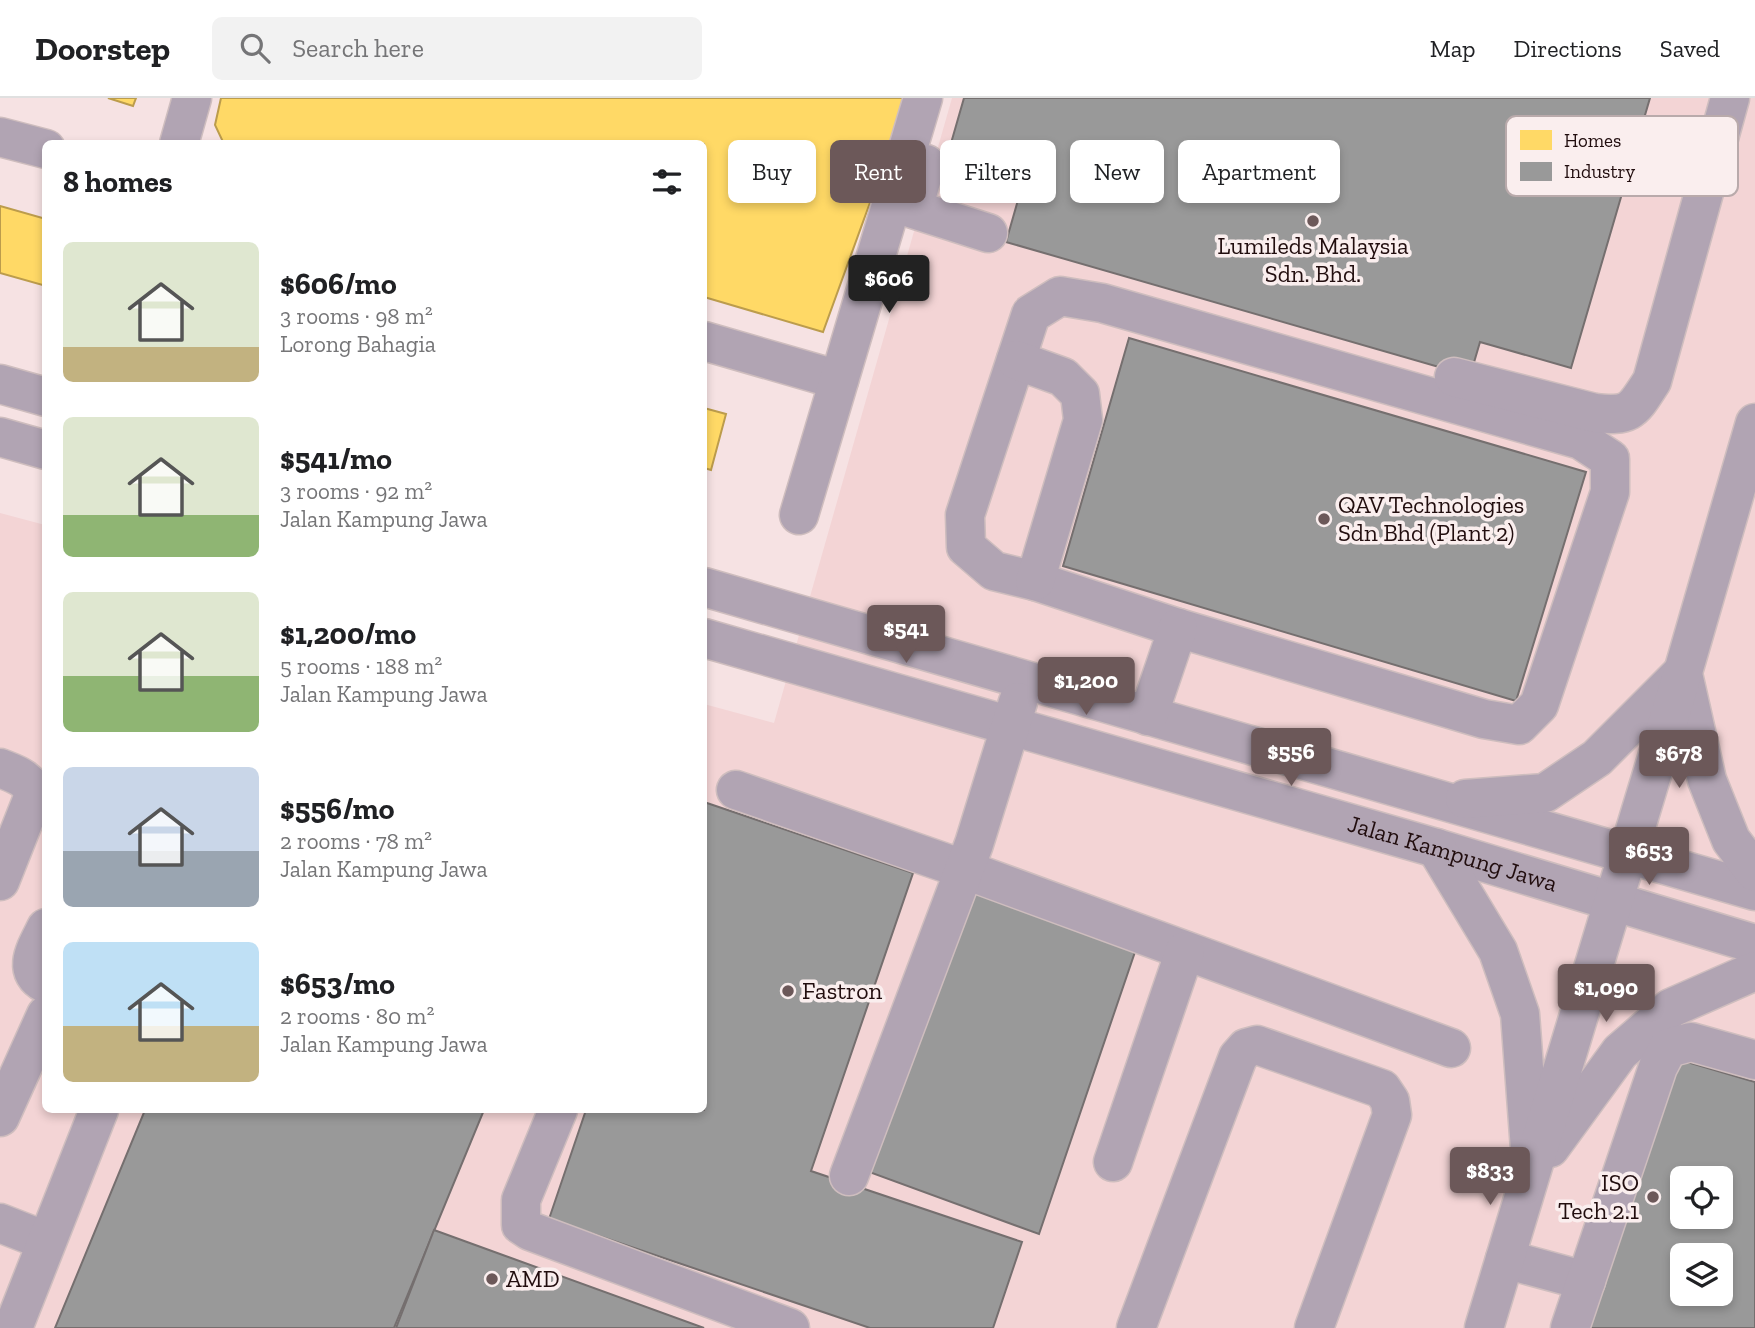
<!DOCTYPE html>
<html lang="en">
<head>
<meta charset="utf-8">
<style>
	body { margin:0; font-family:"Zilla Slab",serif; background:#f2f2f2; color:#202124; height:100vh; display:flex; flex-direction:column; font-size:26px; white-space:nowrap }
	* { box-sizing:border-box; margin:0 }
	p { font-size:23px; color:#757577 }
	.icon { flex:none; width:38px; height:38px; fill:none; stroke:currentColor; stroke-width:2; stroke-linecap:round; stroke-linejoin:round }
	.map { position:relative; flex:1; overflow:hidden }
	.drawer { position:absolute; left:42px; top:42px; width:665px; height:973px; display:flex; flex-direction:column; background:#fff; border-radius:10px; box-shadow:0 4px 10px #0003 }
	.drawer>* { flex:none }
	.guide { position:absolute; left:728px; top:42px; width:665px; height:63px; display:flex; gap:14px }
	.buttons { position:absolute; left:1670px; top:1068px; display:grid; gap:14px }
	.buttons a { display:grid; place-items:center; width:63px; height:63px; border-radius:10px; background:#fff; box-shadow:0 4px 10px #0003; font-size:35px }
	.price { position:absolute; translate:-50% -60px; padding:0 16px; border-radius:7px; background:#6c5859; color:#fff; font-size:23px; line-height:46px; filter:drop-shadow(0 2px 4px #0008) }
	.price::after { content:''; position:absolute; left:50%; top:42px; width:21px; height:16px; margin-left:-10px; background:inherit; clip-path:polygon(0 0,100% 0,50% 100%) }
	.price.active { background:#222; color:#fff }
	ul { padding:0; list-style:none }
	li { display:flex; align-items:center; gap:21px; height:175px; padding:0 21px }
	li span { display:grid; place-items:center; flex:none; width:196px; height:140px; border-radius:10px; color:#555 }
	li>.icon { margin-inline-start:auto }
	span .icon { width:84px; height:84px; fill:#fffc; stroke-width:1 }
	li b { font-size:30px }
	h2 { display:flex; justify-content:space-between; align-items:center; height:84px; padding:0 21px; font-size:30px }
	.pill { padding:0 24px; border-radius:10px; background:#fff; box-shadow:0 4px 10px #0003; font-size:24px; line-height:63px }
	.pill.active { background:#6c5859; color:#fff }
	header { display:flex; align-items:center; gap:42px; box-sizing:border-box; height:98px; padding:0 35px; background:#fff; border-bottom:2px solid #e0e0e0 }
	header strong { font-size:33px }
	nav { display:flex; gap:38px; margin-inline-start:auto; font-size:24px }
	.search { width:490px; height:63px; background:#f2f2f2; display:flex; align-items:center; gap:18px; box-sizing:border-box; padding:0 24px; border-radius:10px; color:#757577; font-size:26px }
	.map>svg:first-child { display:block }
	.built { fill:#f3d4d5; fill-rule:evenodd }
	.homes { fill:#ffd966; stroke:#bc9c4c; stroke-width:2 }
	.industry { fill:#999; stroke:#756f6f; stroke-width:2; fill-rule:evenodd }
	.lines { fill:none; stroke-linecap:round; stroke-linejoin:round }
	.minor-casing { stroke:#cebdbe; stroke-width:41 }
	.minor { stroke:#b1a4b3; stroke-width:38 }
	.poi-dot { fill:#6c5859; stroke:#faeeee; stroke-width:2.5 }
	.labels { text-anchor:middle; stroke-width:7; stroke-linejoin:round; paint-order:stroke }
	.poi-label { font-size:24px; fill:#210d0e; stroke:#faeeee; text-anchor:start }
	.street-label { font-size:24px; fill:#210d0e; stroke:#faeeee }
	.key { fill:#faeeee; stroke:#b9aaab; stroke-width:2 }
	.key-label { font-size:19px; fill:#210d0e }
</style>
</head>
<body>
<header>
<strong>Doorstep</strong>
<div class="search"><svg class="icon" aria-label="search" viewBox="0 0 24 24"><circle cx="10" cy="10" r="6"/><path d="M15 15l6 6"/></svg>Search here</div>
<nav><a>Map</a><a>Directions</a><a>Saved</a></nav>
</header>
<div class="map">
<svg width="1755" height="1230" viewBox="0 0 1755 1230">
	<rect width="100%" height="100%" fill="#f6e2e3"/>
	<!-- built -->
	<path class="built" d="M952,0H1755V1230H0V415L45,427L46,1012H704V606L774,625ZM1682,1080H1720V1118H1682ZM1682,1157H1720V1195H1682Z"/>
	<!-- homes -->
	<g class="homes">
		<path d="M108,0H136L133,8Z"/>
		<path d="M221,0H908L823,234L704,199V46H224L215,27Z"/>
		<path d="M0,108L46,121V188L0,175Z"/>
		<path d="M704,310L726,316L711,372L704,370Z"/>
	</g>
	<!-- industry -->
	<g class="industry">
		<path d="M964,0H1650L1571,270L1480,244L1470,278L1006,144L1018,102L941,80Z"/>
		<path d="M1129,240L1586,374L1516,603L1063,468Z"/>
		<path d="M704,704L913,775L811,1073L1022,1144L993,1230H870L549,1121L586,1012H704Z"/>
		<path d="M967,783L1138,845L1039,1136L861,1071Z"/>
		<path d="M1667,958L1755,984V1230H1585ZM1682,1080H1720V1118H1682ZM1682,1157H1720V1195H1682Z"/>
		<path d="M145,1012H484L394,1230H55Z"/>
		<path d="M434,1132L704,1230H396Z"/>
	</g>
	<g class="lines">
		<!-- minor casing -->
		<g class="minor-casing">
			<g id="minor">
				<path d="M0,39L46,51"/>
				<path d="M179,46L192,0"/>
				<path d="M926,66L913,111L988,135"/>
				<path d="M1060,198L1102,205L1581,342L1610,361V394L1539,607L1519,627L1484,621L1178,530L1035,483L994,473L966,449L965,417L1031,216Z"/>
				<path d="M704,243L839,282"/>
				<path d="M1016,262L1063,279L1080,296L1083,322L1035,483"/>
				<path d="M1454,279L1595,315C1632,319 1633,312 1652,283L1730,0"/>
				<path d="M0,286L46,299"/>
				<path d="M0,339L46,352"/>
				<path d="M799,417L923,0"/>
				<path d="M704,489L1755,793"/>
				<path id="s1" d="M704,540L1436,750L1755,846"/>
				<path d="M1683,576L1707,682L1731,742L1755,774"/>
				<path d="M1148,618L1178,530"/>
				<path d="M0,670C15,676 30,680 34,697L0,783"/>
				<path d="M736,692L963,771L1451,950"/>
				<path d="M1465,701L1545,695L1597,660L1679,578"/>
				<path d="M1436,750L1498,853L1520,916L1530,1051"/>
				<path d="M46,830C37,849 20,873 46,886"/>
				<path d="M558,1012L521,1102V1127L530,1133L790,1230"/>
				<path d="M0,1019L46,917"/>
				<path d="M1550,1050L1620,954L1671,910L1755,873"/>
				<path d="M1113,1064L1185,853"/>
				<path d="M849,1078L974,746L1018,604"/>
				<path d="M0,1125L46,1143"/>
				<path d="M1505,1161L1586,1183"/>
				<path d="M13,1230L99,1012"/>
				<path d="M1136,1230L1238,959L1246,950L1257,947L1382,991L1390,1003L1392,1017L1314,1230"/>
				<path d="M1484,1230L1683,574L1755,325"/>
				<path d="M1570,1230L1658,969L1668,950L1691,944L1755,962"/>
			</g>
		</g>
		<!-- minor -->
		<use href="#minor" class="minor"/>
	</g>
	<!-- markers -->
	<g class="poi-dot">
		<circle cx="1313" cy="123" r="7"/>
		<circle cx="1324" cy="421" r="7"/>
		<circle cx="788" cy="893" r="7"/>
		<circle cx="1653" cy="1099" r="7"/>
		<circle cx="492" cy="1181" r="7"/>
	</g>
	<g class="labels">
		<!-- poi labels -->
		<g class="poi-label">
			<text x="1313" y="156" text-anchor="middle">Lumileds Malaysia<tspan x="1313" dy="28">Sdn. Bhd.</tspan></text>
			<text x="1338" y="415">QAV Technologies<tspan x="1338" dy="28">Sdn Bhd (Plant 2)</tspan></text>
			<text x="802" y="901">Fastron</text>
			<text x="1639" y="1093" text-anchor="end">ISO<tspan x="1639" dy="28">Tech 2.1</tspan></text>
			<text x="506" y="1189">AMD</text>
		</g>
		<!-- street labels -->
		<g class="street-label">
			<text dy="8" stroke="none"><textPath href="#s1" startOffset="779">Jalan Kampung Jawa</textPath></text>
		</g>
	</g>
	<!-- legend -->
	<rect x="1506" y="18" width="232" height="80" rx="10" class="key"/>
	<rect x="1520" y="32" width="32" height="20" fill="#ffd966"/>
	<rect x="1520" y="64" width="32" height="19" fill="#999"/>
	<g class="key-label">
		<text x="1564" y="49">Homes</text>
		<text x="1564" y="80">Industry</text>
	</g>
</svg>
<div class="buttons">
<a><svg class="icon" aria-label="locate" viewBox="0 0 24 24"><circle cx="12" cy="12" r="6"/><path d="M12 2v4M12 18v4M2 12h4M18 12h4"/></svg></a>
<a><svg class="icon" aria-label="layers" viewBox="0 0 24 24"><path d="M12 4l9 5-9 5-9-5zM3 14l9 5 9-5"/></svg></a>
</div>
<b class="price active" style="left:889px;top:217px">$606</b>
<b class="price" style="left:906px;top:567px">$541</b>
<b class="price" style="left:1086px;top:619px">$1,200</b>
<b class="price" style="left:1291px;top:690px">$556</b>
<b class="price" style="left:1679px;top:692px">$678</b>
<b class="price" style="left:1649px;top:789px">$653</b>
<b class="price" style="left:1606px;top:926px">$1,090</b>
<b class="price" style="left:1490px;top:1109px">$833</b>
<div class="guide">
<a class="pill">Buy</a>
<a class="pill active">Rent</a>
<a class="pill">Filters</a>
<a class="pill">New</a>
<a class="pill">Apartment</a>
</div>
<section class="drawer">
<h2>8 homes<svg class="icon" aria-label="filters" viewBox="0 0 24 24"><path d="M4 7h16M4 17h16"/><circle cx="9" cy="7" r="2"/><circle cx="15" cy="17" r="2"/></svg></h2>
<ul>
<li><span style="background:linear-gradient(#dfe7d0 75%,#c2b280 0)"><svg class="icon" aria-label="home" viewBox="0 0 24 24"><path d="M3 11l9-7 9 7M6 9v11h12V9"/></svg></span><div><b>$606/mo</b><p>3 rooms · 98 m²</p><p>Lorong Bahagia</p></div></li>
<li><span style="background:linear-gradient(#dfe7d0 70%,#8fb573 0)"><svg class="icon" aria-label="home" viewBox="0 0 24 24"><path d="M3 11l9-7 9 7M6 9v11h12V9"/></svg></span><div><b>$541/mo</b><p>3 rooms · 92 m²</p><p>Jalan Kampung Jawa</p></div></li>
<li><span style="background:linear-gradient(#dfe7d0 60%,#8fb573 0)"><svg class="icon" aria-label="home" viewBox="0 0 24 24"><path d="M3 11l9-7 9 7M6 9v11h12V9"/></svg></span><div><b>$1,200/mo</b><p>5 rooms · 188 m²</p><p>Jalan Kampung Jawa</p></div></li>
<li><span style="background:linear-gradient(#c9d6e8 60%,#9aa5b1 0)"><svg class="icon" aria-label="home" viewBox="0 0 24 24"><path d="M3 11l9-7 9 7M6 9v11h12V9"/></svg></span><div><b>$556/mo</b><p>2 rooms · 78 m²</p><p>Jalan Kampung Jawa</p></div></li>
<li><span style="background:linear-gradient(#bfe0f5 60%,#c2b280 0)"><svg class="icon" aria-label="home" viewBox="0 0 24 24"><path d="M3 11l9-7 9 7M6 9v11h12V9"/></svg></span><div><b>$653/mo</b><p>2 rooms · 80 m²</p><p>Jalan Kampung Jawa</p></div></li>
</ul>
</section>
</div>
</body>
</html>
